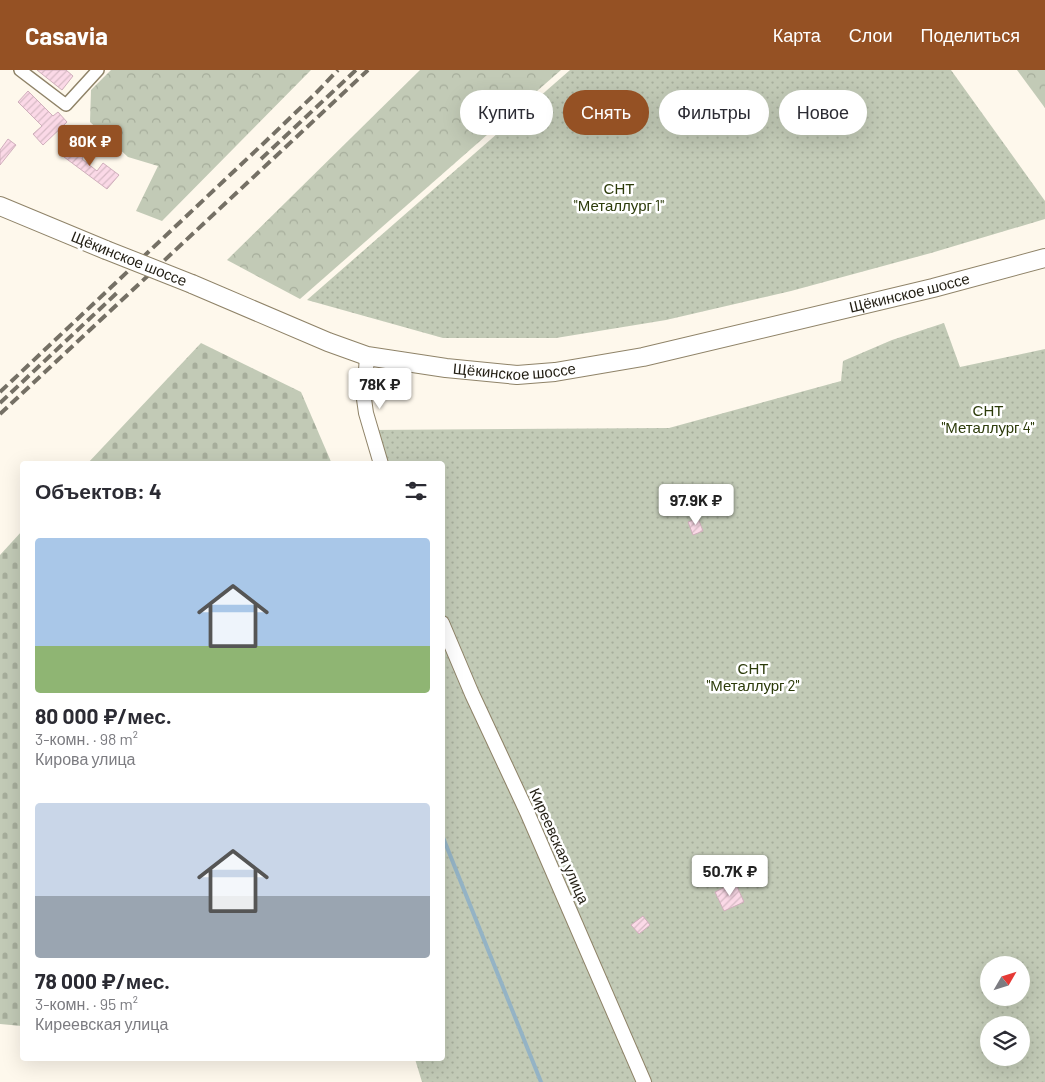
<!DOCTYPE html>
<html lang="ru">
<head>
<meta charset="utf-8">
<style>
	body { margin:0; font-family:Barlow,sans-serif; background:#f7f7f7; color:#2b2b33; height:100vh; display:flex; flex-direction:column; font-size:19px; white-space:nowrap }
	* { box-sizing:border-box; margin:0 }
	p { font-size:16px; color:#7c7c81 }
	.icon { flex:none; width:28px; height:28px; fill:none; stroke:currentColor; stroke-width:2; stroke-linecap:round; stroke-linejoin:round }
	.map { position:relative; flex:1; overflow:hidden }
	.side { position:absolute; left:20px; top:391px; width:425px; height:600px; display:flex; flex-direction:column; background:#fff; border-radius:5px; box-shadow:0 5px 20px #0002 }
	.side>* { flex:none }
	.guide { position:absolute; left:460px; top:20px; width:475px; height:45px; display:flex; gap:10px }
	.needle { width:32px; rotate:51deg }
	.buttons { position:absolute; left:980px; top:886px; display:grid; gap:10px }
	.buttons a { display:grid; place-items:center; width:50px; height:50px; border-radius:50%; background:#fff; box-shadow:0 5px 20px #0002; font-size:25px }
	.price { position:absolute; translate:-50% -42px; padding:0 11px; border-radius:5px; background:#fff; color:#222; font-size:16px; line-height:32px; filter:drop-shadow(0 1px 2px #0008) }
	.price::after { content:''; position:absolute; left:50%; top:30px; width:15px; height:11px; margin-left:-8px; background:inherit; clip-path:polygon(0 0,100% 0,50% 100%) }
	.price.selected { background:#955124; color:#fff }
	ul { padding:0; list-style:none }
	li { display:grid; align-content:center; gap:10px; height:265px; padding:0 15px }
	li span { display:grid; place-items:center; height:155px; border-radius:5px; color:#555 }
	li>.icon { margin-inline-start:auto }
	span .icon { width:90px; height:90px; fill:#fffc; stroke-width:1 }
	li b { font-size:21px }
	h2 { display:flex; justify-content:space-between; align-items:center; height:60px; padding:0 15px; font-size:21px }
	.pill { padding:0 18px; border-radius:22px; background:#fff; box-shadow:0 5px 20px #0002; font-size:18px; line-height:45px }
	.pill.selected { background:#955124; color:#fff }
	header { display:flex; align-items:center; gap:30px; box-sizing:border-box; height:70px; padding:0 25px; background:#955124; color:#fff }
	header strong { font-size:24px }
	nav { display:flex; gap:28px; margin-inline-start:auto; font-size:18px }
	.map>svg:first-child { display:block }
	.forest { fill:url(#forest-crowns) }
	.cemetery { fill:url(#cemetery-stones) }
	.garden { fill:url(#garden-dots); fill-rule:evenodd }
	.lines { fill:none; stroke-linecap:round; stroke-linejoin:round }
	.stream { stroke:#94b3c5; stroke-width:4 }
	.building { fill:url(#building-hatch); stroke:#d0afbc }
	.minor-casing { stroke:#8f8368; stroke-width:14 }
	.tertiary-casing { stroke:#8f8368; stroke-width:16 }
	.primary-casing { stroke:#8f8368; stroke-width:20 }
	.minor { stroke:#fff; stroke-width:11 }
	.tertiary { stroke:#fff; stroke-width:14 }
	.primary { stroke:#fff; stroke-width:18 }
	.rail { stroke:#757065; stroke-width:4; stroke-dasharray:10 5; stroke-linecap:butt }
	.primary-bridge-casing { stroke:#8f8368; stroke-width:20; stroke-linecap:butt }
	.primary-bridge { stroke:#fff; stroke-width:18 }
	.labels { text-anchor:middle; stroke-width:5; stroke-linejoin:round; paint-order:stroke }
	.park-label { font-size:15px; fill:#2c3b0a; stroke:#fff }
	.street-label { font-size:15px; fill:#211d12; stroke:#fff }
</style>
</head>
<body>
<header>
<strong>Casavia</strong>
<nav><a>Карта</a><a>Слои</a><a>Поделиться</a></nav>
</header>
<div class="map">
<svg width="1045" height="1012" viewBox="0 0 1045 1012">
	<defs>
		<pattern id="forest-crowns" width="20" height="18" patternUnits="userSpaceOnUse" patternTransform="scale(1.25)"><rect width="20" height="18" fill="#c2cab6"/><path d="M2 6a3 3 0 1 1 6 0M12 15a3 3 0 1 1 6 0" fill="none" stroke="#a6ad9b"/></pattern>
		<pattern id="cemetery-stones" width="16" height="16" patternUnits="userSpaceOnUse" patternTransform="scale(1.25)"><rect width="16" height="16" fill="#c2cab6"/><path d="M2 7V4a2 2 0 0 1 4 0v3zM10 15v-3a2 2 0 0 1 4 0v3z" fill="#a6ad9b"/></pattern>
		<pattern id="garden-dots" width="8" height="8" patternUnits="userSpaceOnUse" patternTransform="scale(1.25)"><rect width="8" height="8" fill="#c2cab6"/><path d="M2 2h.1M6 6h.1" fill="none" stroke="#a6ad9b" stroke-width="1.8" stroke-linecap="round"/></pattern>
		<pattern id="building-hatch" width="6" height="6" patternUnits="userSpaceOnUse" patternTransform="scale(1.25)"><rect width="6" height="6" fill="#fbd9e7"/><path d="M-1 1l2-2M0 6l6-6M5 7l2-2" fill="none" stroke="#d7bac5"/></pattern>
	</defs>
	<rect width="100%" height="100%" fill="#fef8ec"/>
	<!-- forest -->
	<g class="forest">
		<path d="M111,0H311L162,151L136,141L158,96L128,87L90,52L91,20Z"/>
		<path d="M420,0H561L300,229L227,190Z"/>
		<path d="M1017,0H1045V38Z"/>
	</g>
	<!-- cemetery -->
	<g class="cemetery">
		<path d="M201,273L301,322L332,394H87Z"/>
		<path d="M22,461V956L0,954V485Z"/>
	</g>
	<!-- garden -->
	<g class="garden">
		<path d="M570,0H951L1045,131V149L931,183L791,221L666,250L556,268H443L307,230Z"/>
		<path d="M944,253L960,297L1045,279V1012H422L415,989H442V394H381L371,360L669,358L841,311L843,291L892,270ZM989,895H1021V928H989ZM989,955H1021V988H989Z"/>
	</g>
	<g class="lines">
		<!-- stream -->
		<path class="stream" d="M442,765L541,1012"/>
	</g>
	<!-- building -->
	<g class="building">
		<path d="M37,0H66L73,6L62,20Z"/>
		<path d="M28,21L53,46L58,42L67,52L43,75L33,64L42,56L18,32Z"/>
		<path d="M8,69L16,75L0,95V80Z"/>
		<path d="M68,73L84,85L82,89L97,101L103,93L119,105L107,119L60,84Z"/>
		<path d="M698,448L703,461L693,465L688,452Z"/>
		<path d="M735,812L744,832L724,841L715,822Z"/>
		<path d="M643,846L650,855L639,864L631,855Z"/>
	</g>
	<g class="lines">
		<!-- minor casing -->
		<g class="minor-casing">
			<path id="minor" d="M20,0L66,35L98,0"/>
		</g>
		<!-- tertiary casing -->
		<g class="tertiary-casing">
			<g id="tertiary">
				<path d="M367,286L364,329L366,343L381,394"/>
				<path d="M442,553L472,624L527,742L644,1012"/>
			</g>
		</g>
		<!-- primary casing -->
		<g class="primary-casing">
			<g id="primary">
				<path d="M0,136L106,180"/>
				<path id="s1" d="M192,214L328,272L367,286L446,298L517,305L555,302L643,287L933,218L1045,188"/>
			</g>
		</g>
		<!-- minor -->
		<use href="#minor" class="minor"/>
		<!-- tertiary -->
		<use href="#tertiary" class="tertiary"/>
		<!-- primary -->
		<use href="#primary" class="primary"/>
		<!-- rail -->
		<g class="rail">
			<path d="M261,89L356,0"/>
			<path d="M0,322L266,71L316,23L338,0"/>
			<path d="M0,333L120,220"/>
			<path d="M0,344L368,0"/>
		</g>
		<!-- primary-bridge casing -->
		<g class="primary-bridge-casing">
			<path id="primary-bridge" d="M106,180L192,214"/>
		</g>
		<!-- primary-bridge -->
		<use href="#primary-bridge" class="primary-bridge"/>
	</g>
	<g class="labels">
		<!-- park labels -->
		<g class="park-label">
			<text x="619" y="124">СНТ<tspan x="619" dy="17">"Металлург 1"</tspan></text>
			<text x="988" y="346">СНТ<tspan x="988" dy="17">"Металлург 4"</tspan></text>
			<text x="753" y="604">СНТ<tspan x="753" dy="17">"Металлург 2"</tspan></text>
		</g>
		<!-- street labels -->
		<g class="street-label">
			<text transform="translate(129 189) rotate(22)" y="5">Щёкинское шоссе</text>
			<text dy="5" stroke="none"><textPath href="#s1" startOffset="742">Щёкинское шоссе</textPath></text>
			<text dy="5" stroke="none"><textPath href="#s1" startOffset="338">Щёкинское шоссе</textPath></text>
			<text transform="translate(559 776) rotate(66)" y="5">Киреевская улица</text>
		</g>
	</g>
</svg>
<div class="buttons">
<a><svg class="needle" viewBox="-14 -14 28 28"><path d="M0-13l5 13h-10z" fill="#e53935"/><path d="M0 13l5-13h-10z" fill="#7c7c81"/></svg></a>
<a><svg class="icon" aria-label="layers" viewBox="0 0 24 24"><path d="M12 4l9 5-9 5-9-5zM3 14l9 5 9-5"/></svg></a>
</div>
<b class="price selected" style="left:90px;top:97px">80K ₽</b>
<b class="price" style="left:380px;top:340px">78K ₽</b>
<b class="price" style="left:696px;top:456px">97.9K ₽</b>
<b class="price" style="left:730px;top:827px">50.7K ₽</b>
<div class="guide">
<a class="pill">Купить</a>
<a class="pill selected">Снять</a>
<a class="pill">Фильтры</a>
<a class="pill">Новое</a>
</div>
<section class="side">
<h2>Объектов: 4<svg class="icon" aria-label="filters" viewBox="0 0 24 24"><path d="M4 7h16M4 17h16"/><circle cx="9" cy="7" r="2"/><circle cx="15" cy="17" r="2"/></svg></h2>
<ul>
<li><span style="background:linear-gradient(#a9c7e8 70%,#8fb573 0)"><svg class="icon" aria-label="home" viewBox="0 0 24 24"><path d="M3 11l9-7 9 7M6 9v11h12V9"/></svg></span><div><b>80 000 ₽/мес.</b><p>3-комн. · 98 m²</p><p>Кирова улица</p></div></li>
<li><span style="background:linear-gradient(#c9d6e8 60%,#9aa5b1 0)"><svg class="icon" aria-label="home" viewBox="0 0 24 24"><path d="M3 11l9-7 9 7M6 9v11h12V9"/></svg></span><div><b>78 000 ₽/мес.</b><p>3-комн. · 95 m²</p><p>Киреевская улица</p></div></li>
</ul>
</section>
</div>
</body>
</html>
